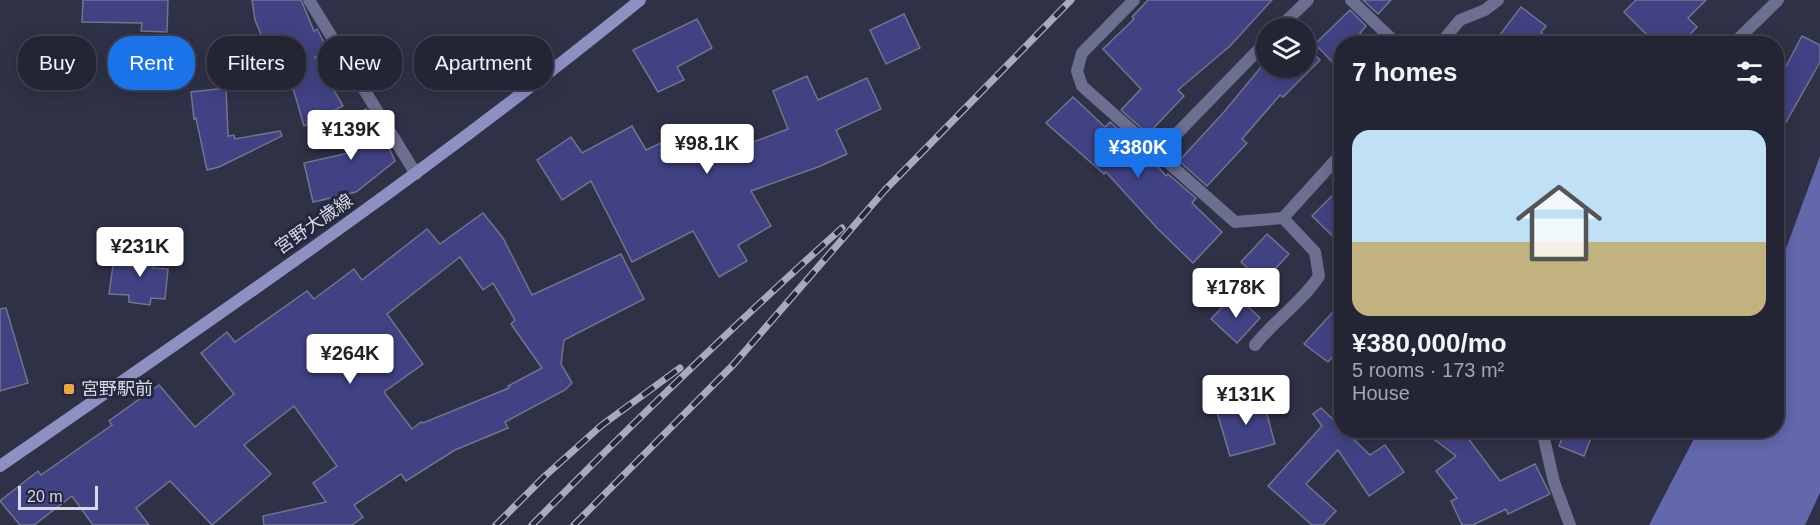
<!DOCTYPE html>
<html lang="en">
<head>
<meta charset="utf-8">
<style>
	body { margin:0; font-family:Helvetica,"Noto Sans JP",sans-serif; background:#2f3141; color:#f1f3f6; height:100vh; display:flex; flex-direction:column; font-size:22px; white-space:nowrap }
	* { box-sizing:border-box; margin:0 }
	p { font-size:20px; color:#a3a5ad }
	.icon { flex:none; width:33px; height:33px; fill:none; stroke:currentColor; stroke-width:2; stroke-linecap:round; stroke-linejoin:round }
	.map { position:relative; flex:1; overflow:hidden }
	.details { position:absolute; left:1334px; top:36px; width:450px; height:402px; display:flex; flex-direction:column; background:#232535; border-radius:24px; box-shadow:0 3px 15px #0003,0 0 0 2px #404250 }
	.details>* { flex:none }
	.guide { position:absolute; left:18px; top:36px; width:570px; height:54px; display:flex; gap:12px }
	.fabs { position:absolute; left:1256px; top:18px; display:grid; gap:12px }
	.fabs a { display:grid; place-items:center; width:60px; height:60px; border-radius:50%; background:#232535; box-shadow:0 3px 15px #0003,0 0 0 2px #404250; font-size:30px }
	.scale { position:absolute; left:18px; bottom:15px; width:80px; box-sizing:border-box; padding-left:6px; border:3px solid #d8dae9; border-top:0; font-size:16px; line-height:21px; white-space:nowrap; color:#d8dae9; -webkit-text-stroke:4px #25273c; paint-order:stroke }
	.price { position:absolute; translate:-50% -51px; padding:0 14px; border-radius:6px; background:#fff; color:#222; font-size:20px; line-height:39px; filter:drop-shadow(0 2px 3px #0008) }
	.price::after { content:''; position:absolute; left:50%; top:36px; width:18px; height:14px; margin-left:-9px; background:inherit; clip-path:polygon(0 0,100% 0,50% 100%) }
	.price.on { background:#1a73e8; color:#fff }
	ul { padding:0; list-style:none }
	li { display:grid; align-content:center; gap:12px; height:318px; padding:0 18px }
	li span { display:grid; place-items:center; height:186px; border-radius:18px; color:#555 }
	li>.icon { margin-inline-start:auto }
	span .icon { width:108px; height:108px; fill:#fffc; stroke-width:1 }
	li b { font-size:26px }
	h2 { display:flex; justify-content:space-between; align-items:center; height:72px; padding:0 18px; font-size:26px }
	.tag { padding:0 21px; border-radius:24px; background:#232535; box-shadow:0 3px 15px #0003,0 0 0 2px #404250; font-size:21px; line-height:54px }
	.tag.on { background:#1a73e8; color:#fff }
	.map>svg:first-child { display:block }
	.water { fill:#6367ac }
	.building { fill:#414283; stroke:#71748d; stroke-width:1.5; fill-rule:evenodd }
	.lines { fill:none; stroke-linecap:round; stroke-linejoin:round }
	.minor { stroke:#6c6f8f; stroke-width:12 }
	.secondary { stroke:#8c91c2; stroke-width:12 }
	.rail-casing { stroke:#a9abbc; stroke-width:7 }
	.rail { stroke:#25273c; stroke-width:4.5; stroke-dasharray:14; stroke-linecap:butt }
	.poi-dot { fill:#f1a540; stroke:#25273c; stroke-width:2 }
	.labels { text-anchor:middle; stroke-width:6; stroke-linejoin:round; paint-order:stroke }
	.street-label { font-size:18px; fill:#d8dae9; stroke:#25273c }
	.poi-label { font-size:18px; fill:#d8dae9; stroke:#25273c; text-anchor:start }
</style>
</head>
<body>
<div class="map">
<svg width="1820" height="525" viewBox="0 0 1820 525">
	<rect width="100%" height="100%" fill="#2f3147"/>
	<!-- water -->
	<path class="water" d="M1820,156V493L1805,525H1649L1698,431L1776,430V276Z"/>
	<!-- building -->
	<g class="building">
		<path d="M83,0H168L167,32L141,31L142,23L82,22Z"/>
		<path d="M252,0H301L314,31L317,29L329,52L315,57L343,106L304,126L290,78L249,89L243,62L270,56L255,20Z"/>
		<path d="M1148,0H1272L1230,46L1178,90L1184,96L1148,134L1121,110L1141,89L1103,49L1134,19L1132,17Z"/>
		<path d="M1363,0H1391L1378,14Z"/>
		<path d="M1636,0H1706L1688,18L1697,27L1681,44H1656L1624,12Z"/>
		<path d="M1521,7L1546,26L1541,32L1553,44H1493Z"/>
		<path d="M1350,10L1366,26L1360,33L1370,44H1341V71L1315,44Z"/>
		<path d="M904,14L920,48L886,64L870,30Z"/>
		<path d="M697,19L712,48L677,67L684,80L658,92L633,50Z"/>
		<path d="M1802,36L1820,45V62L1776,140V65L1784,70Z"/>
		<path d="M1305,45L1320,60L1283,97L1280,95L1242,139L1247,143L1207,186L1179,161L1224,112L1266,61V68H1305Z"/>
		<path d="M807,76L818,100L867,78L881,109L836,130L847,154L818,167L751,191L771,226L738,245L747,261L719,277L693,231L632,262L591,181L562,200L537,160L571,137L582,153L632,126L646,150L665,141L666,144L705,126L719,155L788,129L773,91Z"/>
		<path d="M226,88L228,136L234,135L235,139L280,131L282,136L219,167L207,170L196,118L194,119L191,92Z"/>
		<path d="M1073,97L1105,127L1110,122L1149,156L1166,176L1168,174L1196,198L1192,203L1222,232L1193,263L1157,228L1106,172L1104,174L1046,123Z"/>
		<path d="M366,109L386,141L395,161L356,192L313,202L304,163L353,152L339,123Z"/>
		<path d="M1341,187V244L1312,216Z"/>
		<path d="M483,213L503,238L532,295L621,254L644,299L564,340L561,364L572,383L565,390L505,422L508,428L455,450L406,481L401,474L354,505L363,517L352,525H264L263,516L326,502L313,483L337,466L294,406L244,445L271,474L212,525L170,481L136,508L149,525H93L72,496L34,525H20L0,501L38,471L41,475L112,425L109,421L159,385L195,427L234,394L201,353L227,332L235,342L307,291L314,299L354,269L362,280L427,229L440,244ZM460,257L483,290L493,283L515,320L511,324L542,368L508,386L509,388L423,423L421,422L412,429L384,392L423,364L387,314Z"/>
		<path d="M1267,234L1289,254L1263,282L1241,262Z"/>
		<path d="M133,247L155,248L153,268L168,269L165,299L151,298L150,305L129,302V295L109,294L113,265L131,266Z"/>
		<path d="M1235,294L1260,318L1237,343L1211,319Z"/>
		<path d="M1341,303V347L1328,362L1304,344Z"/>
		<path d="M6,308L28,383L0,391V309Z"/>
		<path d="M1262,396L1275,444L1230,456L1216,409Z"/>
		<path d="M1321,408L1341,427V430H1344L1370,455L1385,445L1404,472L1369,496L1338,450L1306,484L1336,511L1323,525H1312L1268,486L1322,426L1313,414Z"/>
		<path d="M1422,430H1462L1500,481L1535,464L1550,494L1508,514L1506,509L1473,525H1462L1451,501L1457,498L1436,471L1456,456Z"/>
		<path d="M1565,430H1594L1584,456L1559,446Z"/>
	</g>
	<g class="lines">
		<!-- minor -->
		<g class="minor">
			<path d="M309,0L416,174"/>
			<path d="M1134,0L1082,53L1077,71L1082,86L1235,222L1283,218L1315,252L1319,276C1304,300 1274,321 1255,345"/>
			<path d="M1351,0L1397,44"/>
			<path d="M1279,28L1308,0"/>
			<path d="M1440,44L1460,20L1485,10L1498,0"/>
			<path d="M1733,44L1778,0"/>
			<path d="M1158,153L1266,42"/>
			<path d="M1331,165L1341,175"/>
			<path d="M1283,218L1341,154"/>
			<path d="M1542,430L1554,482L1570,525"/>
		</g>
		<!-- secondary -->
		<path class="secondary" d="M0,466C217,316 435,167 640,0"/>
		<!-- rail casing -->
		<g class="rail-casing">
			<g id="rail">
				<path d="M496,525L545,476L602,425L680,368"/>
				<path d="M532,525C633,423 735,324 842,228"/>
				<path d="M574,525L733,365L885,190L1071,0"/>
			</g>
		</g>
		<!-- rail -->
		<use href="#rail" class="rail"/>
	</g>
	<!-- markers -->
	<rect class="poi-dot" x="63" y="383" width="12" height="12" rx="3"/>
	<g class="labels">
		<!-- street labels -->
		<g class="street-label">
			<text transform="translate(314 224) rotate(-35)" y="6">宮野大歳線</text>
		</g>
		<!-- poi labels -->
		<g class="poi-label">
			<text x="81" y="395">宮野駅前</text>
		</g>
	</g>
</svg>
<div class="fabs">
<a><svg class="icon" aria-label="layers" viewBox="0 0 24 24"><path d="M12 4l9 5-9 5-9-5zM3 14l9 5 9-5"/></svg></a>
</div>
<div class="scale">20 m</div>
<b class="price" style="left:351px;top:161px">¥139K</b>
<b class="price" style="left:707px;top:175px">¥98.1K</b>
<b class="price on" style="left:1138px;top:179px">¥380K</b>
<b class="price" style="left:140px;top:278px">¥231K</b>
<b class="price" style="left:1236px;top:319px">¥178K</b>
<b class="price" style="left:350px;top:385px">¥264K</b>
<b class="price" style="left:1246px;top:426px">¥131K</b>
<div class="guide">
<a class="tag">Buy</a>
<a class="tag on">Rent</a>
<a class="tag">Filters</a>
<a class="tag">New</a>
<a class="tag">Apartment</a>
</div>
<section class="details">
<h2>7 homes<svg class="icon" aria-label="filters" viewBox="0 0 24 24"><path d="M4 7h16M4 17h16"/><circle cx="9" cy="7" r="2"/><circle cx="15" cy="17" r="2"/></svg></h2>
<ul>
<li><span style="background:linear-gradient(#bfe0f5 60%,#c2b280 0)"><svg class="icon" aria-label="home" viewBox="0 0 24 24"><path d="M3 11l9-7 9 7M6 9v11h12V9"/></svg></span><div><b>¥380,000/mo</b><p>5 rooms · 173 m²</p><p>House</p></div></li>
</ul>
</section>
</div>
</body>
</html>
